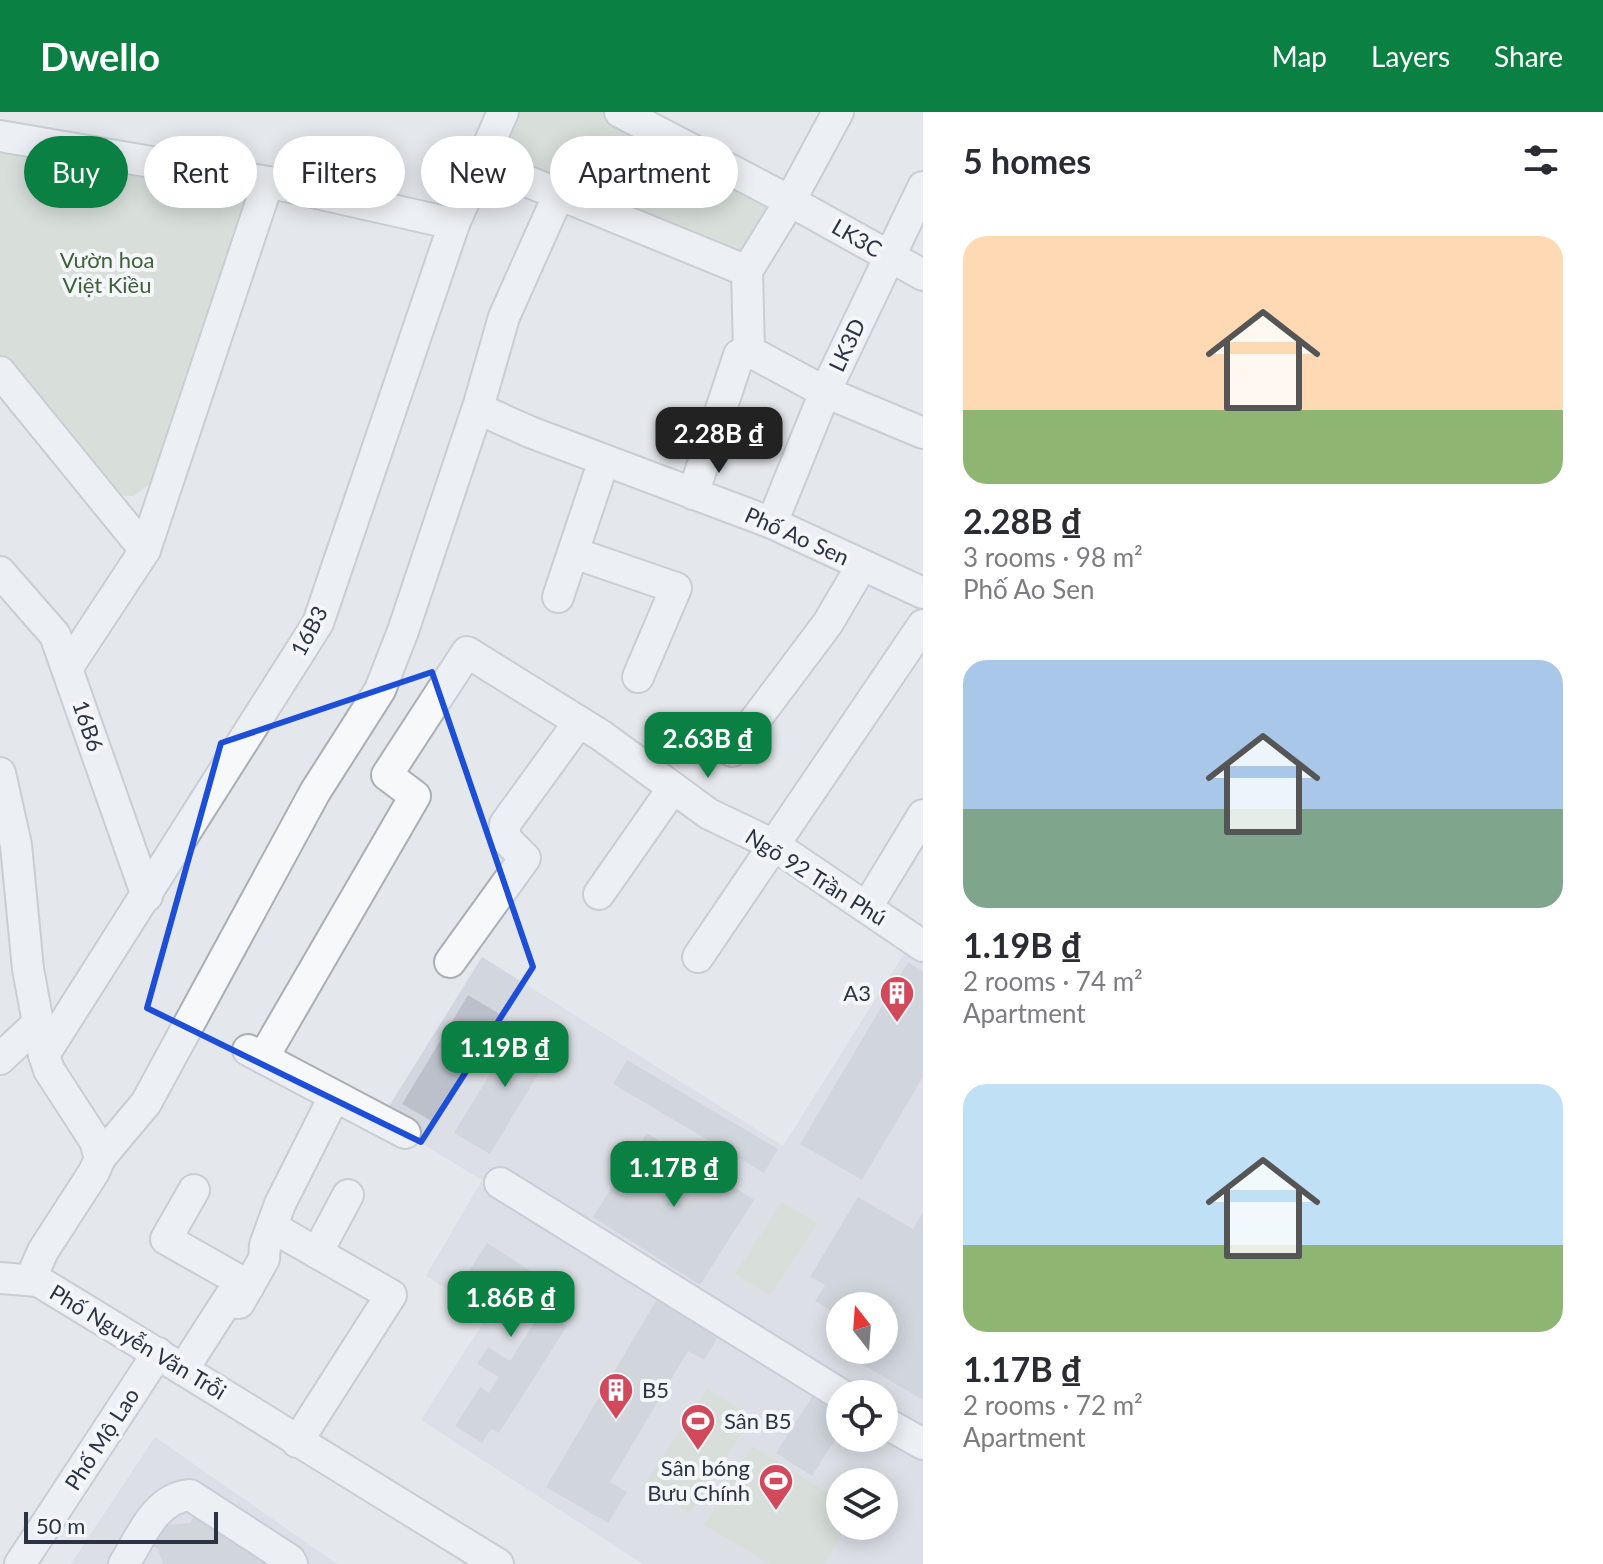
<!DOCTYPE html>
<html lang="en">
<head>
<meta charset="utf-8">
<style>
	body { margin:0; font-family:Lato,sans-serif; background:#f2f2f3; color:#2b2b33; height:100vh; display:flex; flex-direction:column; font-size:30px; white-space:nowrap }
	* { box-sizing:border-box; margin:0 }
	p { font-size:26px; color:#7c7c81 }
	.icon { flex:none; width:44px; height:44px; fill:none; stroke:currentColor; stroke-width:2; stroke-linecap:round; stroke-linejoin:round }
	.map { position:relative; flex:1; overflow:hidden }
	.side { display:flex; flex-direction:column; background:#fff; width:680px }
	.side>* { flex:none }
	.top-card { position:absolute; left:24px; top:24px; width:760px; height:72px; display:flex; gap:16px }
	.needle { width:52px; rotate:343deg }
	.tools { position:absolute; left:826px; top:1180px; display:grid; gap:16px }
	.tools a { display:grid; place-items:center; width:72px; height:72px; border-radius:50%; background:#fff; box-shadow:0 4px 20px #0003; font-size:40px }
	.scale { position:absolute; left:24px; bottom:20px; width:194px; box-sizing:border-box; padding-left:8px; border:4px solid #2b3445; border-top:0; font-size:22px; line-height:28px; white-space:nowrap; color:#2b3445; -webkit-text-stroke:6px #f4f6f9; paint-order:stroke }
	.price { position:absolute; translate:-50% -68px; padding:0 18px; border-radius:16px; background:#0b8043; color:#fff; font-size:26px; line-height:52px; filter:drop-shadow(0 2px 4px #0008) }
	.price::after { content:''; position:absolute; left:50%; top:48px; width:24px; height:18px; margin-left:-12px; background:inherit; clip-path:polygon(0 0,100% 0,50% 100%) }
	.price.current { background:#222; color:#fff }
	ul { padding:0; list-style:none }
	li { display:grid; align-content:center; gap:16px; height:424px; padding:0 40px }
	li span { display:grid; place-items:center; height:248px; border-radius:24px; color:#555 }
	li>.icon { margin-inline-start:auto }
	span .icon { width:144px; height:144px; fill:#fffc; stroke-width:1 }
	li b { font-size:34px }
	h2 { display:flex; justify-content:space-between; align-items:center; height:96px; padding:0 40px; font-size:34px }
	.pill { padding:0 28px; border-radius:36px; background:#fff; box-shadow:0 4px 20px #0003; font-size:28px; line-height:72px }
	.pill.current { background:#0b8043; color:#fff }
	header { display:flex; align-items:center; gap:48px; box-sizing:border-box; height:112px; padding:0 40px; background:#0b8043; color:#fff }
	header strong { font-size:38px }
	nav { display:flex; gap:44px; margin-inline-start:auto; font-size:28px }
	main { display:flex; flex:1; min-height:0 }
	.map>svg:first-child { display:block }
	.built { fill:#d2d6de; fill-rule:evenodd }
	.green { fill:#c9d6c5 }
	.building { fill:#bbc0ca }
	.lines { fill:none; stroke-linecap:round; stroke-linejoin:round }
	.minor-casing { stroke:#a9aeb7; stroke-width:34 }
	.minor { stroke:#f7f8fa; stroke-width:30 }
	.marked { fill:none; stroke:#1d4ed8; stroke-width:6; stroke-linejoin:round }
	.labels { text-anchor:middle; stroke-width:8; stroke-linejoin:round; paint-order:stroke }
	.street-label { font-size:22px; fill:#2b3445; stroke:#f4f6f9 }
	.park-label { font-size:22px; fill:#3f6138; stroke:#f4f6f9 }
	.poi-label { font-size:22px; fill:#2b3445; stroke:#f4f6f9; text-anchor:end }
</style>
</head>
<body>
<header>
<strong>Dwello</strong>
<nav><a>Map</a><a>Layers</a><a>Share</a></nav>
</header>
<main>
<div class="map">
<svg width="923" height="1452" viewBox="0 0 923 1452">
	<rect width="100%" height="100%" fill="#e4e7ec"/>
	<!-- built -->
	<g class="built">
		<path d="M907,837L923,849V1452H643L421,1308L488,1203L426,1164L482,1068L381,1007L482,845L783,1034ZM840,1194H884V1238H840ZM840,1282H884V1326H840ZM840,1370H884V1414H840Z"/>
		<path d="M155,1325L337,1452H71Z"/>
	</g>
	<!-- green -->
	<g class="green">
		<path d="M506,0H610L777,89L744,155L484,48Z"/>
		<path d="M0,29L250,77L150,372L134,384L101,383L0,249Z"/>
		<path d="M782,1090L817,1111L770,1184L735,1162Z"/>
		<path d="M707,1277L752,1305L690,1401L643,1374Z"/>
		<path d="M752,1334L840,1388V1414H847L824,1452H770L704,1413Z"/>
	</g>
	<!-- building -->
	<g class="building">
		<path d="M908,850L923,859V965L862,1068L800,1032Z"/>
		<path d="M468,883L501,903L435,1011L402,992Z"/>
		<path d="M521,911L556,932L490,1042L454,1021Z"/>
		<path d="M627,948L778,1037L764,1061L613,972Z"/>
		<path d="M647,1021L754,1088L700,1173L593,1105Z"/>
		<path d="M858,1085L913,1117L923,1100V1288L838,1238H884V1194H840V1204L815,1189L825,1173L810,1165Z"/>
		<path d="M487,1131L535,1162L533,1165L566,1185L553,1205L567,1214L499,1321L491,1317L482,1331L455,1314L480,1275L489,1281L499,1265L477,1252L488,1235L510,1249L534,1211L464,1167Z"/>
		<path d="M660,1182L722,1218L704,1248L688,1239L610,1370L627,1380L608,1411L546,1375Z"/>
		<path d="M815,1280L840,1296V1320L812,1364L776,1341Z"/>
		<path d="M195,1403L248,1437L247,1439L265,1452H163L158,1437L151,1433L164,1413L190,1411Z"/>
	</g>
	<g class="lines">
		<!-- minor casing -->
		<g class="minor-casing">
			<g id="minor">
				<path d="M620,0L790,89L923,163"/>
				<path d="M838,0L790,89L747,159L749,239L825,280L923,321"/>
				<path d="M0,24L268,70L454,112"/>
				<path d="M480,50L747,159"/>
				<path d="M0,260L145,438"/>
				<path d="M490,302L530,320L772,411L923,481"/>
				<path d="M693,382L739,243L749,239"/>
				<path d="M772,411L825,280L923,75"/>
				<path d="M574,441L676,476L638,565"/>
				<path d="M0,460L55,523L147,784"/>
				<path d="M558,485L604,348"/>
				<path d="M68,555L145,438L268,70"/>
				<path d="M732,639L828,511L862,453"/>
				<path d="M0,661L16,733L28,857L44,943L49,958L95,1029L100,1046L94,1060L43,1139L35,1157L38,1169C192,1262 344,1358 498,1452"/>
				<path d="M599,782L673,676"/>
				<path d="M867,795L923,703"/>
				<path d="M698,845L923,513"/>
				<path d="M450,850L525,746L505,726V712L579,610"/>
				<path d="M248,938L405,1021"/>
				<path d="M44,943L318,511L454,112L503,0"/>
				<path d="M263,946L415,684L387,663L467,540L602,624L709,702L774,733L923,834"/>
				<path d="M0,947L38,911"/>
				<path d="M100,1046L146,991L315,680L380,578L403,519L479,292L504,205L558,84"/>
				<path d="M500,1071L840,1282"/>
				<path d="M194,1078L166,1127L249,1174"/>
				<path d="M272,1115L391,1183L297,1330"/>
				<path d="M317,1141L348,1083"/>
				<path d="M0,1166L38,1169"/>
				<path d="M184,1256L229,1186L239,1191L264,1147L265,1133L280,1092L334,985"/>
				<path d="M884,1310L923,1332"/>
				<path d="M20,1452L158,1241"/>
				<path d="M124,1452C141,1425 155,1386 190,1383L290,1448L292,1452"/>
			</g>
		</g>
		<!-- minor -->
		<use href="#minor" class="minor"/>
	</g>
	<!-- marked area -->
	<path d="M0 0H923V1452H0ZM432,560L533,855L421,1030L147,896L221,631Z" fill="#e4e7ec" fill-opacity=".55" fill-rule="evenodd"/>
	<path class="marked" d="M432,560L533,855L421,1030L147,896L221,631Z"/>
	<!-- icons -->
	<defs>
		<g id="building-pin" transform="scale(1.8)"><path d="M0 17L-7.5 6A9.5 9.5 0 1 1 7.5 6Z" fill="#d1495b" stroke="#f4f6f9"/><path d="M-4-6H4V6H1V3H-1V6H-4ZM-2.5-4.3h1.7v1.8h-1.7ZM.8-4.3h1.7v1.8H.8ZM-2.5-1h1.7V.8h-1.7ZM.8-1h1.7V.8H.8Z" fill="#fff"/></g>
		<g id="stadium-pin" transform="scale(1.8)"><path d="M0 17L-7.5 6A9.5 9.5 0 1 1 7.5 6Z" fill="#d1495b" stroke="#f4f6f9"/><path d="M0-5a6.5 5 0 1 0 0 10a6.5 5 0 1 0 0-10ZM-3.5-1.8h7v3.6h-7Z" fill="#fff"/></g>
	</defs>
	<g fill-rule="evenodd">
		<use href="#building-pin" x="897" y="881"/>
		<use href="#building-pin" x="616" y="1278"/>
		<use href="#stadium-pin" x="698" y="1309"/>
		<use href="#stadium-pin" x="776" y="1369"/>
	</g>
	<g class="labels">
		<!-- street labels -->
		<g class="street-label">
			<text transform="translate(857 126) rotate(30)" y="8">LK3C</text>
			<text transform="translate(847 233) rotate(-65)" y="8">LK3D</text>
			<text transform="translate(797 424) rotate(24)" y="8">Phố Ao Sen</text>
			<text transform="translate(309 519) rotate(-62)" y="8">16B3</text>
			<text transform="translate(88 614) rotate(71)" y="8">16B6</text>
			<text transform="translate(816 765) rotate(32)" y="8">Ngõ 92 Trần Phú</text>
			<text transform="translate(138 1230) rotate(31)" y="8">Phố Nguyễn Văn Trỗi</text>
			<text transform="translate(102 1327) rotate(-57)" y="8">Phố Mộ Lao</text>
		</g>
		<!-- park labels -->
		<g class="park-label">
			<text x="107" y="156">Vườn hoa<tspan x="107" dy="25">Việt Kiều</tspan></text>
		</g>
		<!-- poi labels -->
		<g class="poi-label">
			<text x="871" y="889">A3</text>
			<text x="642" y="1286" text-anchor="start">B5</text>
			<text x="724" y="1317" text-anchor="start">Sân B5</text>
			<text x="750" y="1364">Sân bóng<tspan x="750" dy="25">Bưu Chính</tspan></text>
		</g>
	</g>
</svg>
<div class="tools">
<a><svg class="needle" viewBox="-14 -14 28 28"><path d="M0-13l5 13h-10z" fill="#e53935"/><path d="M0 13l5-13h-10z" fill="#7c7c81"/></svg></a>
<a><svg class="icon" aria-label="locate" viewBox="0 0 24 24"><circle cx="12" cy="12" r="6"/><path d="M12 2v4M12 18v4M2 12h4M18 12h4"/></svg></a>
<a><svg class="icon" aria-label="layers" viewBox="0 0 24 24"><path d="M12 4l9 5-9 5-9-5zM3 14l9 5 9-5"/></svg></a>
</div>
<div class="scale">50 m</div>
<b class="price current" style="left:719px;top:363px">2.28B ₫</b>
<b class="price" style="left:708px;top:668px">2.63B ₫</b>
<b class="price" style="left:505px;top:977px">1.19B ₫</b>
<b class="price" style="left:674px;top:1097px">1.17B ₫</b>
<b class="price" style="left:511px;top:1227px">1.86B ₫</b>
<div class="top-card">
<a class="pill current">Buy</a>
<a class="pill">Rent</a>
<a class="pill">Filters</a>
<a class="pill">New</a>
<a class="pill">Apartment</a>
</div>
</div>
<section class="side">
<h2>5 homes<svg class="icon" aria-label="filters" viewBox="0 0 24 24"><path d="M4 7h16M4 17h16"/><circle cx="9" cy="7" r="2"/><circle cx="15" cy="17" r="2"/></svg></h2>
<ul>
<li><span style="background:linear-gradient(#ffd9b3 70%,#8fb573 0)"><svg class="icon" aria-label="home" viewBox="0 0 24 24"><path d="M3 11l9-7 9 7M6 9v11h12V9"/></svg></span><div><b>2.28B ₫</b><p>3 rooms · 98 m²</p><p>Phố Ao Sen</p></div></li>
<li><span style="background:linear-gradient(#a9c7e8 60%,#7fa58c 0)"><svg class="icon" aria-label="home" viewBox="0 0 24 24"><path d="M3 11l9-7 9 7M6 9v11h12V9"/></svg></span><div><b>1.19B ₫</b><p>2 rooms · 74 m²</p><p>Apartment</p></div></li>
<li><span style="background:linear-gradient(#bfe0f5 65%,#8fb573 0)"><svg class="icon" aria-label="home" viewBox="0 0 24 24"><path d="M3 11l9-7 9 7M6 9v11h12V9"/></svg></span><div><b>1.17B ₫</b><p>2 rooms · 72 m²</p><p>Apartment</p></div></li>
</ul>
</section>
</main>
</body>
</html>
